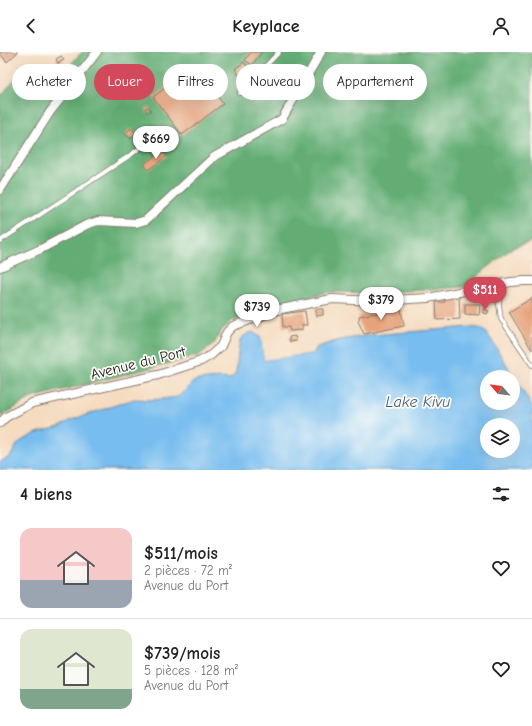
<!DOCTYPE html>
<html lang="fr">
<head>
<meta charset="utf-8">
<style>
	body { margin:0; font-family:"Comic Neue",sans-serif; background:#f6f6f6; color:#222; height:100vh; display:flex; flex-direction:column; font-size:15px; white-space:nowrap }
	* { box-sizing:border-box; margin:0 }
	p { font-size:13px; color:#767676 }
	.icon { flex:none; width:22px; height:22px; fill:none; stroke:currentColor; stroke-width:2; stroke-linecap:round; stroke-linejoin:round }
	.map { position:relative; height:418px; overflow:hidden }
	.details { display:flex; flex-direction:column; background:#fff; flex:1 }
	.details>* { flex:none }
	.hud { position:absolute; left:12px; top:12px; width:508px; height:36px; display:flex; gap:8px }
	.needle { width:26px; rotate:298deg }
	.controls { position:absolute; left:480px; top:318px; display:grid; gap:8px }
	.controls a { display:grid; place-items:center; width:40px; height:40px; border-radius:50%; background:#fff; box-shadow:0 4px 16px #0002; font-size:20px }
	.price { position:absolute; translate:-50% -34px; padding:0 9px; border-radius:14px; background:#fff; color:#222; font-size:13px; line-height:26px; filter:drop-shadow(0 1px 2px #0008) }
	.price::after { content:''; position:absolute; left:50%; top:24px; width:12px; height:9px; margin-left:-6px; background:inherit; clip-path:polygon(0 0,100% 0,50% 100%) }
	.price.selected { background:#d1495b; color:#fff }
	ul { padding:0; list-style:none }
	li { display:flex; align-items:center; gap:12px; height:100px; padding:0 20px }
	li+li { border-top:1px solid #e0e0e0 }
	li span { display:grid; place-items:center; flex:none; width:112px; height:80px; border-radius:12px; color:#555 }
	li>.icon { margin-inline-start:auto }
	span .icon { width:48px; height:48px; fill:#fffc; stroke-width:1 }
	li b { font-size:17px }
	h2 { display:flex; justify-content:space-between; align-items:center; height:48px; padding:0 20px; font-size:17px }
	.tag { padding:0 14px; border-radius:18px; background:#fff; box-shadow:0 4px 16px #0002; font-size:14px; line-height:36px }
	.tag.selected { background:#d1495b; color:#fff }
	header { display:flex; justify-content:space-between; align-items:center; height:52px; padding:0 20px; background:#fff; font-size:18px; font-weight:800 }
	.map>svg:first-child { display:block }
	.forest { fill:#64ad75; stroke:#406448 }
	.water { fill:#78bdef; stroke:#4a6c86; fill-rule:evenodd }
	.pier { fill:#f5dbbf }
	.building { fill:#e6a27a }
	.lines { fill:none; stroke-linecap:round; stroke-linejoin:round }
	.lane-casing { stroke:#887c6e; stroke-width:5.5 }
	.street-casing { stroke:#887c6e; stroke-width:10 }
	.lane { stroke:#fff; stroke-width:4 }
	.street { stroke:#fff; stroke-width:8 }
	.labels { text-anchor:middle; stroke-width:3.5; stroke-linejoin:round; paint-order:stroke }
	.street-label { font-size:15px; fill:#1c1c1c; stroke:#fdfcf7 }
	.water-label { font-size:16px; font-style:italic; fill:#415c70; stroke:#fdfcf7 }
</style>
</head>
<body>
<header><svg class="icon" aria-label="back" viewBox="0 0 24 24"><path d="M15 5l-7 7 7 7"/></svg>Keyplace<svg class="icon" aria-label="person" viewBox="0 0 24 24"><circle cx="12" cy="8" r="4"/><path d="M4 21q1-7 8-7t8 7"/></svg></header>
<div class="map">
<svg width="532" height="418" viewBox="0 0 532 418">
	<rect width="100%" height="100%" fill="#fdfcf7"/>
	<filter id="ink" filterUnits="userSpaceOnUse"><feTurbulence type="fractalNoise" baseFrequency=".025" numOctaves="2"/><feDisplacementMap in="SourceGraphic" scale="8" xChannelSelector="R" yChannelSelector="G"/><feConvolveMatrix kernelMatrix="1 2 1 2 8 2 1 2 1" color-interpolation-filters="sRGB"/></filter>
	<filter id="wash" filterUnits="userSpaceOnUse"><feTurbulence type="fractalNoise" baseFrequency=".012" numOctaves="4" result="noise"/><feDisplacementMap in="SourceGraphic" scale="16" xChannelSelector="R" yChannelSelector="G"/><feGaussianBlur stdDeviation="0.9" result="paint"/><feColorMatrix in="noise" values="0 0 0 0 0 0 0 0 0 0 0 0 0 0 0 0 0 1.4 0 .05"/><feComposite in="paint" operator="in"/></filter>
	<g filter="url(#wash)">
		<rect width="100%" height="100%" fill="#f5dbbf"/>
		<!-- forest -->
		<path class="forest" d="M82,0H532V189L512,196L464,235L377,241L328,240L279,252L232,269L222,278L214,292L198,304L31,346L0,365V45L28,11L56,28Z"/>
		<!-- water -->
		<path class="water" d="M470,275L479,276L487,281L532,354V418H0V410L10,405L17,393L21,389L37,381L59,375L71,368L134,347L152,348L178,345L193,330L198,328L220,326L229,327L233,325L236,320L239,293L241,286L249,281L253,280L261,286L264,308L314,301L317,295L340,288L371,283ZM487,325H513V351H487ZM487,373H513V399H487Z"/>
		<!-- pier -->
		<path class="pier" d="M263,285L266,305L313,299V298L314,301L264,308L261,286Z"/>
		<g id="blocks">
			<!-- building -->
			<g class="building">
				<path d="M0,0H18L7,10L0,2Z"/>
				<path d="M251,0H262L252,13L245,8Z"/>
				<path d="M61,4L64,8L58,11L56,7Z"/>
				<path d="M244,10L249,17L240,24L235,17Z"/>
				<path d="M195,14L223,52L182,83L153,45Z"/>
				<path d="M149,55L151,59L147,61L145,56Z"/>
				<path d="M131,76L136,82L131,87L125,82Z"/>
				<path d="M163,98L167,104L148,118L144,112Z"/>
				<path d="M459,245L460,267L437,268L436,250H445L444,246Z"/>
				<path d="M532,246V298L509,260Z"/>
				<path d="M465,252H480L479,263L465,262Z"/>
				<path d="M316,257H323V263L316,264Z"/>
				<path d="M401,257L404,274L364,282L358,269L359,268V264Z"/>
				<path d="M483,257L489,259L487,262L482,260Z"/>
				<path d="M305,259L307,273H302V278L290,279L289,275H283L282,262Z"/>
				<path d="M295,284L296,289L290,290L289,285Z"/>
			</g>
		</g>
	</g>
	<g filter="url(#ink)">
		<use href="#blocks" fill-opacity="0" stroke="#887c6e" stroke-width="1"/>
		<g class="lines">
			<!-- lane casing -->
			<g class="lane-casing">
				<g id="lane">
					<path d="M240,41L279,0"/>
					<path d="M0,189L132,102L147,90"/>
					<path d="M499,233V253L501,267L532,313"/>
				</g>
			</g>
			<!-- street casing -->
			<g class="street-casing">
				<g id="street">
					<path d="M0,138L50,60L97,0"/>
					<path d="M0,215L41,197L86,173L98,169L136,171L146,168L214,105L282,67L321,0"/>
					<path d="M0,371L6,365L32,351L158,323L201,309L211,303L221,294L227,280L233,274L281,257L332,247L376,249L428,246L511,230L523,229H532"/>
				</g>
			</g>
			<!-- lane -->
			<use href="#lane" class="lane"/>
			<!-- street -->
			<use href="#street" class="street"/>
		</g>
	</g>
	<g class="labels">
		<!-- street labels -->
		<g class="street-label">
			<text transform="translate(138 311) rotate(-14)" y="5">Avenue du Port</text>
		</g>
		<!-- water labels -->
		<g class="water-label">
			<text x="418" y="355">Lake Kivu</text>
		</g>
	</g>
</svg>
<div class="controls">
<a><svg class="needle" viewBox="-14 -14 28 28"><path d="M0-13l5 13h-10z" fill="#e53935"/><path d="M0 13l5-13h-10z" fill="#767676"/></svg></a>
<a><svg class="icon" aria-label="layers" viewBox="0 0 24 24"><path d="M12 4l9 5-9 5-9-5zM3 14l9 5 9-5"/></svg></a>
</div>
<b class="price" style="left:156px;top:108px">$669</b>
<b class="price selected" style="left:485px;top:259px">$511</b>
<b class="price" style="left:381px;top:269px">$379</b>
<b class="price" style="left:257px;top:276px">$739</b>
<div class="hud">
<a class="tag">Acheter</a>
<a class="tag selected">Louer</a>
<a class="tag">Filtres</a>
<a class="tag">Nouveau</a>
<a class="tag">Appartement</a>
</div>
</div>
<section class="details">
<h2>4 biens<svg class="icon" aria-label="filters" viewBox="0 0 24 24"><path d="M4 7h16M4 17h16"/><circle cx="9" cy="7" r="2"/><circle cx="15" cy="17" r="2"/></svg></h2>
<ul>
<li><span style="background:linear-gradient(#f6c9c9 65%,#9aa5b1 0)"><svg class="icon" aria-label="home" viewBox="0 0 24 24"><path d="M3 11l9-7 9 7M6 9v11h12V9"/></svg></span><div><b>$511/mois</b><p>2 pièces · 72 m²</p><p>Avenue du Port</p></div><svg class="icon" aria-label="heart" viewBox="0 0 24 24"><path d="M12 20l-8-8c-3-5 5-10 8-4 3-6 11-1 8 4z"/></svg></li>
<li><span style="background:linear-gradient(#dfe7d0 75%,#7fa58c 0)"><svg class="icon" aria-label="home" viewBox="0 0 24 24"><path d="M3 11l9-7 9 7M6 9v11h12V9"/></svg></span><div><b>$739/mois</b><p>5 pièces · 128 m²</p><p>Avenue du Port</p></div><svg class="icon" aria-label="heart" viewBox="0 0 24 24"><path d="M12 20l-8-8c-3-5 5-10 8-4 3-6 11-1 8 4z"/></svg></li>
</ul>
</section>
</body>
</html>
